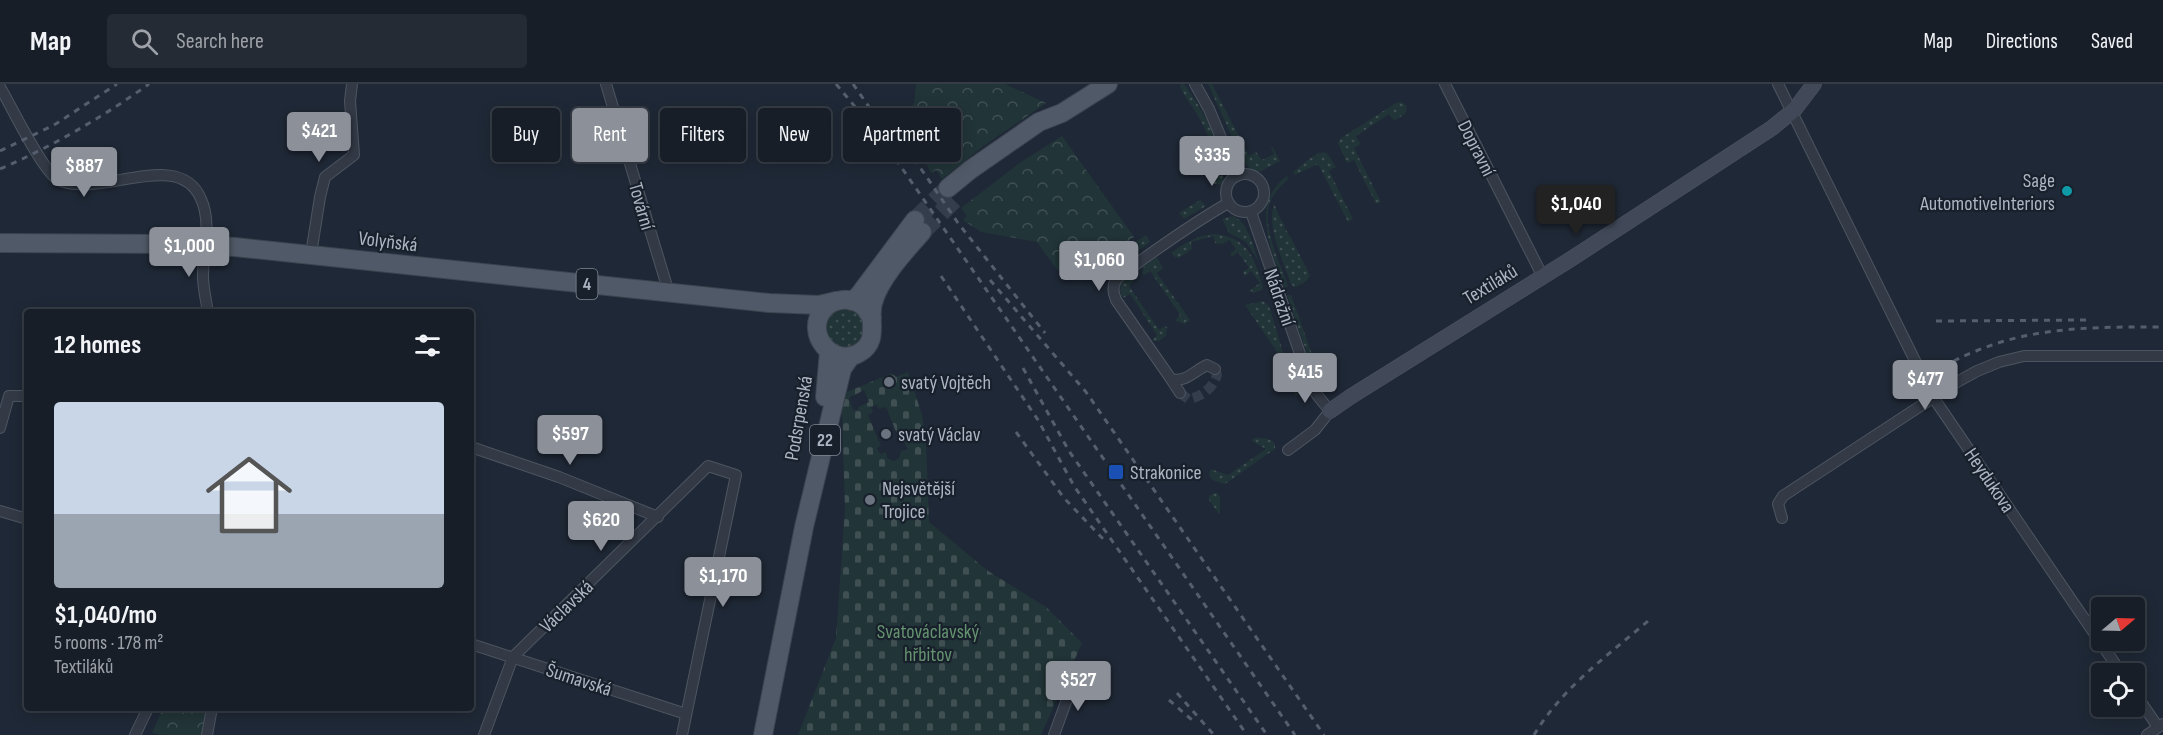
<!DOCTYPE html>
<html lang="en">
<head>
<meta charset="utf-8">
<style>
	body { margin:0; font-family:"Sofia Sans Condensed",sans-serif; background:#242b34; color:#f1f3f6; height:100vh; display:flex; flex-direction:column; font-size:22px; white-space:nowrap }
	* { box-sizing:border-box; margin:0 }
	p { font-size:20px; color:#9ea2a8 }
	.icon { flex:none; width:33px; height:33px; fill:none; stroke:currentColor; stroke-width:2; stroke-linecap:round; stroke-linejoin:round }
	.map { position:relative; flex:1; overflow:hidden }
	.sheet { position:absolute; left:24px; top:225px; width:450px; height:402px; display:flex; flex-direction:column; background:#171e28; border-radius:6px; box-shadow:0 3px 15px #0003,0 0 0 2px #363c45 }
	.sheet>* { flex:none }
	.banner { position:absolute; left:492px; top:24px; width:570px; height:54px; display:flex; gap:12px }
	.needle { width:39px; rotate:71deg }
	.buttons { position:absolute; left:2091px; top:513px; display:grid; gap:12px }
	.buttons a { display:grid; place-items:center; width:54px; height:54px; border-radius:6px; background:#171e28; box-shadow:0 3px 15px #0003,0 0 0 2px #363c45; font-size:30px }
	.price { position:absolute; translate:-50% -51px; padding:0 14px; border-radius:6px; background:#8c9099; color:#fff; font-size:20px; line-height:39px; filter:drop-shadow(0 2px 3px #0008) }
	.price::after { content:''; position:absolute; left:50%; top:36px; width:18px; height:14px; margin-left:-9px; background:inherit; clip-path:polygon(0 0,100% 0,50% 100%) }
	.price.current { background:#222; color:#fff }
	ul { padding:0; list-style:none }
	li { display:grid; align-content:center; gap:12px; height:318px; padding:0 30px }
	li+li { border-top:2px solid #363c45 }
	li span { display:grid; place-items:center; height:186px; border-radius:6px; color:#555 }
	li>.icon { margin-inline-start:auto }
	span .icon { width:108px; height:108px; fill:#fffc; stroke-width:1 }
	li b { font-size:26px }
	h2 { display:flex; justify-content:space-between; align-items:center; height:72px; padding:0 30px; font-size:26px }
	.pill { padding:0 21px; border-radius:6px; background:#171e28; box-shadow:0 3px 15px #0003,0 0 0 2px #363c45; font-size:21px; line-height:54px }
	.pill.current { background:#8c9099; color:#fff }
	header { display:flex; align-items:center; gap:36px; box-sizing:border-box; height:84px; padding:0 30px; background:#171e28; border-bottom:2px solid #363c45 }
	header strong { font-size:28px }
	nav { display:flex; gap:33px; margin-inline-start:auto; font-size:21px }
	.search { width:420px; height:54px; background:#242b34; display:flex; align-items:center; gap:15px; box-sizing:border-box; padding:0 21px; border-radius:6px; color:#9ea2a8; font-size:22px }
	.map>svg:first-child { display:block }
	.grass { fill:url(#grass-dots) }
	.cemetery { fill:url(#cemetery-stones); fill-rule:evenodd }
	.park { fill:url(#park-crowns) }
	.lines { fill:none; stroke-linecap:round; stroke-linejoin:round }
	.street-tunnel { stroke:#343d4b; stroke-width:10; stroke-dasharray:10 5; stroke-linecap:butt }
	.primary-tunnel { stroke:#343d4b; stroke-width:18; stroke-dasharray:18 9; stroke-linecap:butt }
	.street-casing { stroke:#4d5561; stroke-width:12 }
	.secondary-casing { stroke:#4d5561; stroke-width:16 }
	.primary-casing { stroke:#3c4450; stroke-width:20 }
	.street { stroke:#333a46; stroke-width:10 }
	.secondary { stroke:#414959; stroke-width:15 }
	.primary { stroke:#505967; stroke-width:18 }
	.rail { stroke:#555e6e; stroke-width:3; stroke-dasharray:6 6; stroke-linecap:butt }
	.culture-dot { fill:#0f9aa8; stroke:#18202b; stroke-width:2 }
	.worship-dot { fill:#6b7280; stroke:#18202b; stroke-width:2 }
	.transit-dot { fill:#1a4fb4; stroke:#18202b; stroke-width:2 }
	.labels { text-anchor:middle; stroke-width:4.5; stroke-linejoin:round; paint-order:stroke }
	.shield { fill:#18202b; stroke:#808895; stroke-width:1.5 }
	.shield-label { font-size:18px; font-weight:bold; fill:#adb5c3 }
	.street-label { font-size:20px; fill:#adb5c3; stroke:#18202b }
	.poi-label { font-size:20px; fill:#adb5c3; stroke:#18202b; text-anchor:start }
	.park-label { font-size:20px; fill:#659370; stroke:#18202b }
</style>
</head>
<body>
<header>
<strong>Map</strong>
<div class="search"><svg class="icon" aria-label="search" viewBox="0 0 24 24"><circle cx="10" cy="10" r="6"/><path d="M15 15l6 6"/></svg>Search here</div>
<nav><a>Map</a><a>Directions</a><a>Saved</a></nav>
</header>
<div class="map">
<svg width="2163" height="651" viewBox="0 0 2163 651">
	<defs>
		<pattern id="grass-dots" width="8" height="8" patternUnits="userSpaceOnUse" patternTransform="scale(1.5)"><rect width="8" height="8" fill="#213437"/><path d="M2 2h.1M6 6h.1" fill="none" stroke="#3f4f52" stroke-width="1.8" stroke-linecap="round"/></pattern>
		<pattern id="cemetery-stones" width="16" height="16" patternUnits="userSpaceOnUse" patternTransform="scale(1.5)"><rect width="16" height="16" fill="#213437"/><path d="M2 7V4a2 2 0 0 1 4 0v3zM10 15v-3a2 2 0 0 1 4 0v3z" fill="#3f4f52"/></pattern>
		<pattern id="park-crowns" width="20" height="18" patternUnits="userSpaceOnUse" patternTransform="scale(1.5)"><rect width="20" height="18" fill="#213437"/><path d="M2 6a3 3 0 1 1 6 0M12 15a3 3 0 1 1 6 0" fill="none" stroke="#3f4f52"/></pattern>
	</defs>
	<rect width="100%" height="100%" fill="#1f2836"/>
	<!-- grass -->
	<g class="grass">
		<path d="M1180,0H1184C1202,24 1228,69 1223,99L1220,101L1212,99C1217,69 1210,50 1193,24C1188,17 1181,8 1180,0Z"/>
		<path d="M1208,0H1212L1249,72L1256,68L1262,76L1274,70L1271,63L1272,62L1280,77L1259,88L1251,85L1243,77Z"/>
		<path d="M1402,18L1407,22L1405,30L1394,37L1389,30L1356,52L1361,60L1354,64L1381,118L1376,120L1354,76L1347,79L1338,59L1341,54L1396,19Z"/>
		<path d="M1325,68L1329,72L1336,83L1329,87L1353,135L1348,138L1318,80L1295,91L1293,88C1303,81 1313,69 1325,68Z"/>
		<path d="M1287,92L1288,95C1281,102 1274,108 1270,118C1261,141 1280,179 1288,202L1285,205C1273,169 1248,120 1287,92Z"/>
		<path d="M1200,116L1206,122L1184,135L1179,129Z"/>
		<path d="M1274,120L1280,133L1279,135H1281L1285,142L1283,144H1285L1289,151L1288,153L1290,152L1310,191C1309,197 1299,202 1294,203L1291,200C1284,179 1266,142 1274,120Z"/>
		<path d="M1233,132C1249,139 1253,163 1259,178L1246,158L1229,149L1222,135Z"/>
		<path d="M1215,150C1249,154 1254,174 1263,203L1262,206L1253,209L1250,206L1260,199L1251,187L1245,192L1243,188L1249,184L1238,168L1232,173L1230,170L1236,165L1229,156L1223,160L1215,159L1213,152L1191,158L1192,165L1179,174L1175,173L1171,169C1185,159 1198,151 1215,150Z"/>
		<path d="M1146,151L1150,158L1133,171L1129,162Z"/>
		<path d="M1124,165L1127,166L1128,170L1093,194L1089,193L1090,189Z"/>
		<path d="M1157,173L1163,184L1157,189L1190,236L1185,240L1175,237L1180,231L1150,187L1144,191L1142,189L1144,182Z"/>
		<path d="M1127,194L1134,196L1129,202L1159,246L1165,242L1167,243L1166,252L1159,257H1152L1157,251L1130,210L1123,214L1121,212L1120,200Z"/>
		<path d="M1287,211H1291L1320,293L1311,281Z"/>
		<path d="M1263,217L1269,222L1285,275L1302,307L1295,313L1294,300L1290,293L1293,291L1245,221Z"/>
		<circle cx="844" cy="243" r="20"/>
		<path d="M1253,354C1262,353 1268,354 1275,359V365L1225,400L1212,396L1209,390L1211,385L1228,391L1266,365L1252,357Z"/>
		<path d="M1214,409H1217L1220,413V429L1219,430L1209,416V412Z"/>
	</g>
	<!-- cemetery -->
	<path class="cemetery" d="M908,288L922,331L926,356L929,438L988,487L1046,523L1082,559L1041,651H798L836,554L845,425L842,326L847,308L892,289L896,293ZM864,306L869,318L858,323V326H853L849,314ZM877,321L879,325L886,323L899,355L902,353L904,359L906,358L905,360L908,365L901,367L899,374L894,377L887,374L886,368L880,370L877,364L881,362L880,360L868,331L873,328L871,323Z"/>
	<!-- park -->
	<g class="park">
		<path d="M916,0H1005L1046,19L982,63L942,95L936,86L931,89L924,75L908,26L914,19Z"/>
		<path d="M1062,52L1134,153L1085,187C1077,190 1070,188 1065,182L1058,187L1037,158L981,148L963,136L967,132L961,124L1021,78Z"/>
		<path d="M163,624H206L201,651H162L152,649Z"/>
	</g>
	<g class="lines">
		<!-- street-tunnel -->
		<path class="street-tunnel" d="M1180,309L1188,315C1202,313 1213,304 1217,291L1215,285"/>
		<!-- primary-tunnel -->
		<g class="primary-tunnel">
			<path d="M915,136L948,104"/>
			<path d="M922,148L955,115"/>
		</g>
		<!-- street casing -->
		<g class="street-casing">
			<g id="street">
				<path d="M606,0L669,209"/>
				<path d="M1195,0L1209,25L1237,92"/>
				<path d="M1445,0L1543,193"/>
				<path d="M1778,0L1933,313L2122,590"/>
				<path d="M0,3C11,22 42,86 57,95C96,117 179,62 201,115C212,139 203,167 203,192C203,204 206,216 208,228"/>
				<circle cx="1245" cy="109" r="19"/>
				<path d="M1251,128L1308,293L1317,311L1330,327L1315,346L1288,366"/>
				<path d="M311,170L320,113L325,93L354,71L350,17L352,0"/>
				<path d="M1171,295L1116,216C1113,209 1112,201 1117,195C1123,188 1133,183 1139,178C1168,157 1197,137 1228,119"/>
				<path d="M1180,309L1171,295C1185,299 1194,287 1207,281L1215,285"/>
				<path d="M0,344L9,312H27"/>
				<path d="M471,363L559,393L658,433"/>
				<path d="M0,427L27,435"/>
				<path d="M1782,434L1778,420L1783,412L1957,298L1977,287L1999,278L2024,272H2163"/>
				<path d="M471,560L686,630"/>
				<path d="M2134,608L2158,643"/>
				<path d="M135,651L148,624"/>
				<path d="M207,651L212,624"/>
				<path d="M484,651L513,573L708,382L736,391L682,651"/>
				<path d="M1054,651L1066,618L1079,596"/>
				<path d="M2147,651L2163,640"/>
			</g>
		</g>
		<!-- secondary casing -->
		<g class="secondary-casing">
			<path id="secondary" d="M1330,327L1350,313L1571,175L1772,44L1795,25L1814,0"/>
		</g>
		<!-- primary casing -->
		<g class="primary-casing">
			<g id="primary">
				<path d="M948,104L970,86L1039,38L1062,29L1108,0"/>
				<path d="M0,159L172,160L235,163L769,219L819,221L836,217"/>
				<path d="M852,217L859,211L915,136"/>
				<path d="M872,234C869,231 867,226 864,223C852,212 833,214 823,226C804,250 833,284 859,269C880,257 868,237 873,219C879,195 906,166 922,148"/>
				<path d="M825,313L829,267"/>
				<path d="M763,651L804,443L842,285L851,272"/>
			</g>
		</g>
		<!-- street -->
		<use href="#street" class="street"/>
		<!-- secondary -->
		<use href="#secondary" class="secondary"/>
		<!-- primary -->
		<use href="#primary" class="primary"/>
		<!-- rail -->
		<g class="rail">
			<path d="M836,0L872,43L897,77L1295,651"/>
			<path d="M853,0L888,50"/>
			<path d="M887,35L958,139L1045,249"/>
			<path d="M0,67L54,41L117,0"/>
			<path d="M0,85C53,62 101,34 149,0"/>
			<path d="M941,192L1038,336L1074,402L1247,651"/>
			<path d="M990,196L1086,308L1324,651"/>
			<path d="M1936,237L2086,236"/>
			<path d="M1023,284L1069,367L1267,651"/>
			<path d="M1923,296C1940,285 1957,274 1976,267C2036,242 2099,243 2163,243"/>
			<path d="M1016,348L1064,414L1105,457"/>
			<path d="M1177,609L1214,651"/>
			<path d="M1169,616L1192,636"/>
			<path d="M1534,651C1562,604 1607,572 1648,537"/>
		</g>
	</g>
	<!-- markers -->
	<circle class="culture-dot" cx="2067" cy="107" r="6"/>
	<g class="worship-dot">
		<circle cx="889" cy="298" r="6"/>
		<circle cx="886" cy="350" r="6"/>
		<circle cx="870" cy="416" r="6"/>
	</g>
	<rect class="transit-dot" x="1108" y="380" width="16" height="16" rx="3"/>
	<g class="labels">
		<!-- shield labels -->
		<g class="shield">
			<rect x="576.5" y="185" width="21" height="30" rx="4.5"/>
			<rect x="810" y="341" width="30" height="30" rx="4.5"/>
		</g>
		<g class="shield-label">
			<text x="587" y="206">4</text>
			<text x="825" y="362">22</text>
		</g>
		<!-- street labels -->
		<g class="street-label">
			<text transform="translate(1477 64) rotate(63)" y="7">Dopravní</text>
			<text transform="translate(642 122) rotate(74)" y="7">Tovární</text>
			<text transform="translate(388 157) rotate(7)" y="7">Volyňská</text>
			<text transform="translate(1490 200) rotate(-31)" y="7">Textiláků</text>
			<text transform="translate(1280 213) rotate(71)" y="7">Nádražní</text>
			<text transform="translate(798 334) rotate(-80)" y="7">Podsrpenská</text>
			<text transform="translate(1990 396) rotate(56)" y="7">Heydukova</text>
			<text transform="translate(566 522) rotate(-44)" y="7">Václavská</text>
			<text transform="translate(579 595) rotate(18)" y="7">Šumavská</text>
		</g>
		<!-- poi labels -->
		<g class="poi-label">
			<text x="2055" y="103" text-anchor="end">Sage<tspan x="2055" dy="23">AutomotiveInteriors</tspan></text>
			<text x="901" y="305">svatý Vojtěch</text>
			<text x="898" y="357">svatý Václav</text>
			<text x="1130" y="395">Strakonice</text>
			<text x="882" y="411">Nejsvětější<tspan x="882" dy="23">Trojice</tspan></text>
		</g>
		<!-- park labels -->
		<g class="park-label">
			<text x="928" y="554">Svatováclavský<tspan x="928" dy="23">hřbitov</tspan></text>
		</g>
	</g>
</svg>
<div class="buttons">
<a><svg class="needle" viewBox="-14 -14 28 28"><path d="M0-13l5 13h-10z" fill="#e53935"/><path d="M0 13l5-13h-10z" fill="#9ea2a8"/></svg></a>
<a><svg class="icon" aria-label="locate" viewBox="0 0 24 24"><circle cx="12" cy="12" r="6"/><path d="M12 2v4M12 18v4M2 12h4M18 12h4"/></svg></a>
</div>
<b class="price" style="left:319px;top:79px">$421</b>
<b class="price" style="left:1212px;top:103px">$335</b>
<b class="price" style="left:84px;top:114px">$887</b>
<b class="price current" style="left:1576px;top:152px">$1,040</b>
<b class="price" style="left:189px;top:194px">$1,000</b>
<b class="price" style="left:1099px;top:208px">$1,060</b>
<b class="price" style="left:1305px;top:320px">$415</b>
<b class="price" style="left:1925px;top:327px">$477</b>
<b class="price" style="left:570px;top:382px">$597</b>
<b class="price" style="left:601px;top:468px">$620</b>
<b class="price" style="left:723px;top:524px">$1,170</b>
<b class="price" style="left:1078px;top:628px">$527</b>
<div class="banner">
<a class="pill">Buy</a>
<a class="pill current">Rent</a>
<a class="pill">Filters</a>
<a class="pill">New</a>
<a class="pill">Apartment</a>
</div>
<section class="sheet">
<h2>12 homes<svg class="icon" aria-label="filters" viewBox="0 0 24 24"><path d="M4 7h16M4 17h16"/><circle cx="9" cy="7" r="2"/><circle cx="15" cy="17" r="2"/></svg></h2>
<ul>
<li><span style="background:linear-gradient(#c9d6e8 60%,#9aa5b1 0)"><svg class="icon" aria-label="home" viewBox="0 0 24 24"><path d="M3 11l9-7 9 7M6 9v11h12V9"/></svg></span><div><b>$1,040/mo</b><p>5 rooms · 178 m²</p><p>Textiláků</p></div></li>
</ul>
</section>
</div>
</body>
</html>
